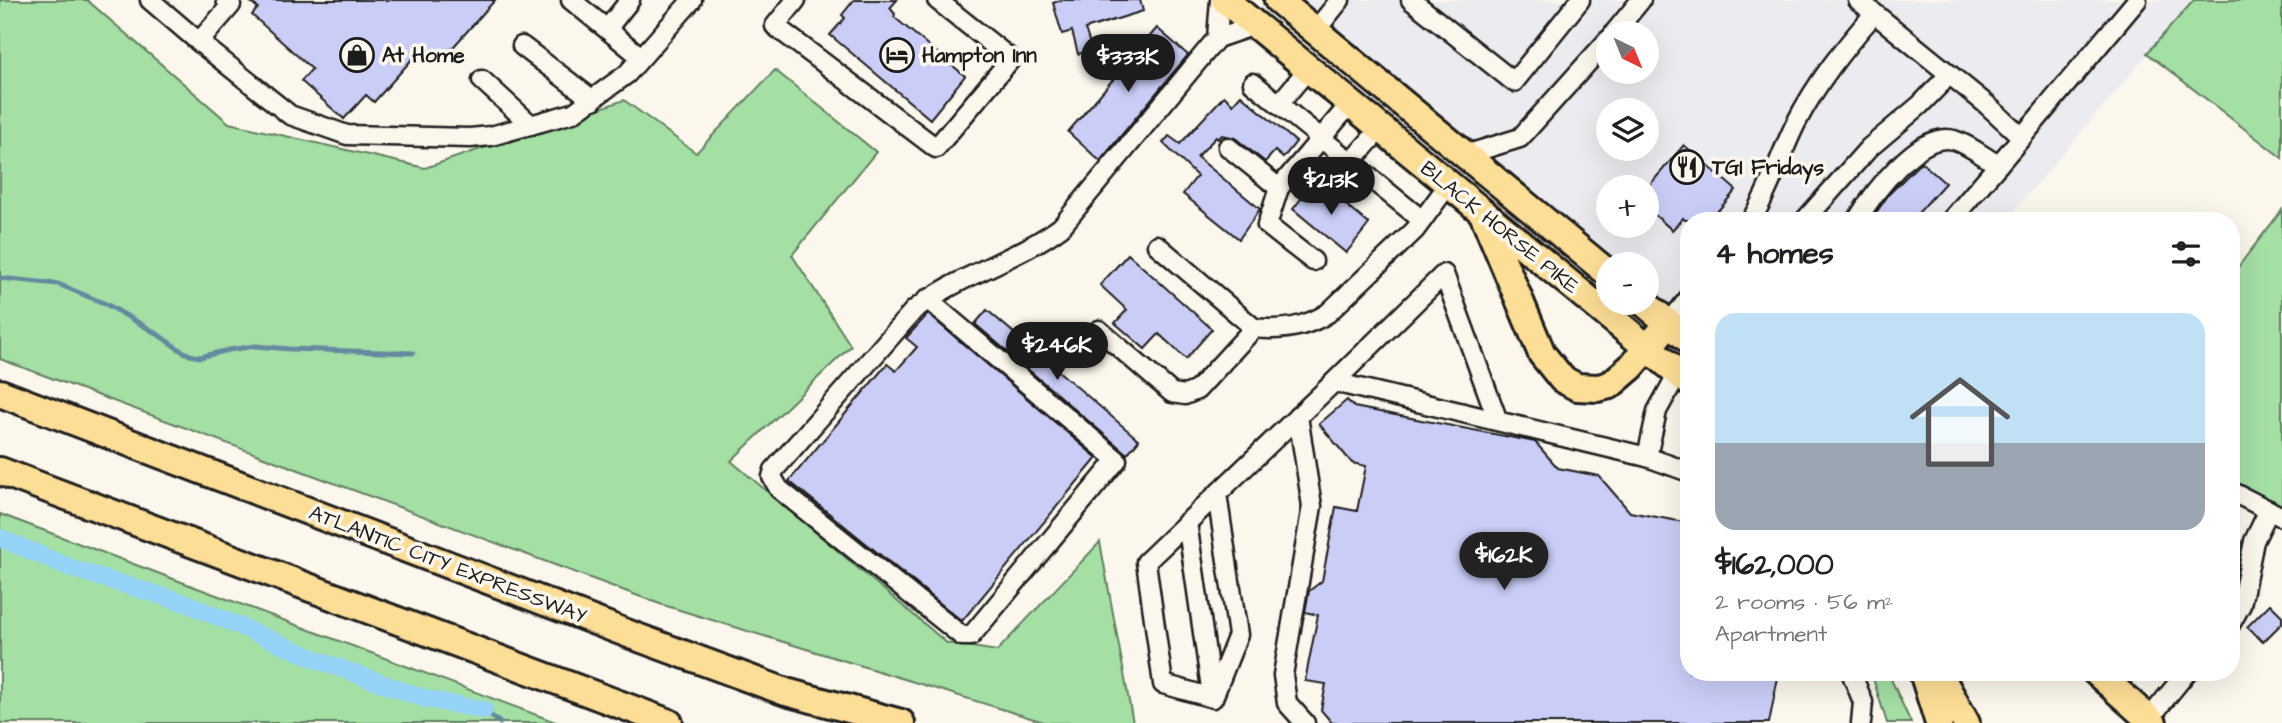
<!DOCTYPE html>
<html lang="en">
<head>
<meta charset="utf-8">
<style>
	body { margin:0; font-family:"Architects Daughter",sans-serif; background:#f2f2f2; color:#202124; height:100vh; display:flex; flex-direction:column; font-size:26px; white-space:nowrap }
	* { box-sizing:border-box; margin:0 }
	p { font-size:23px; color:#757577 }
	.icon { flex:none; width:38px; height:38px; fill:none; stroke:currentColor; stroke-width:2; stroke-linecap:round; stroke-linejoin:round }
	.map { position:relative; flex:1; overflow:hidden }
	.panel { position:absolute; left:1680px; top:212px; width:560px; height:469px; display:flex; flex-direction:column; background:#fff; border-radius:28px; box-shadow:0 7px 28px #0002 }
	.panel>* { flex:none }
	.needle { width:46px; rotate:137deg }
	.fabs { position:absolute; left:1596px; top:21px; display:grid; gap:14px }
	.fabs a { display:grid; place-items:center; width:63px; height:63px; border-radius:50%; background:#fff; box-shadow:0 7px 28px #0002; font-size:35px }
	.price { position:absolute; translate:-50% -60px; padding:0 16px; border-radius:24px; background:#1c1c1c; color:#fff; font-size:23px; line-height:46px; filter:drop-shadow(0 2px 4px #0008) }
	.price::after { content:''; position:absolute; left:50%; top:42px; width:21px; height:16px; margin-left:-10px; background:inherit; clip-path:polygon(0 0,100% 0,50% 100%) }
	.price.active { background:#222; color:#fff }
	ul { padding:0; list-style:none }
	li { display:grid; align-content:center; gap:14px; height:371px; padding:0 35px }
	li+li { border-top:2px solid #e0e0e0 }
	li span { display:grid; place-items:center; height:217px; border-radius:21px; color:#555 }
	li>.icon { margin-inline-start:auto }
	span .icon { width:126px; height:126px; fill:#fffc; stroke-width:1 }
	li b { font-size:30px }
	h2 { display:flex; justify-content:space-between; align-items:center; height:84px; padding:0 35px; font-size:30px }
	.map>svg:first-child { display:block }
	.built { fill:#ecebef; fill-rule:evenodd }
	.green { fill:#a4dfa4; stroke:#607e60; stroke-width:2 }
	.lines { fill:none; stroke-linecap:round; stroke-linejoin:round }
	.stream { stroke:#658a9f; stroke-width:5 }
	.canal { stroke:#95d3f6; stroke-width:18 }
	.building { fill:#cacef7; stroke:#1c1c1c; stroke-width:2 }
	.minor-casing { stroke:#1c1c1c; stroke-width:23 }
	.highway-casing { stroke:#1c1c1c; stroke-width:32 }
	.minor { stroke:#fbf7ec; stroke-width:18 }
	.highway { stroke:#fdde96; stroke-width:26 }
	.labels { text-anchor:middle; stroke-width:7; stroke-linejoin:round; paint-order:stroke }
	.poi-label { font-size:21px; font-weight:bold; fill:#1c1c1c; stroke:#fbf7ec; text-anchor:start }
	.street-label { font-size:21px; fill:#1c1c1c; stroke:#fbf7ec }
</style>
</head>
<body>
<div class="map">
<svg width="2282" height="723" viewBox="0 0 2282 723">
	<rect width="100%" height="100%" fill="#fbf7ec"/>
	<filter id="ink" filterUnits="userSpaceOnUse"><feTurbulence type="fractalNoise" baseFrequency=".0143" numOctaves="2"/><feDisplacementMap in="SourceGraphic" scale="14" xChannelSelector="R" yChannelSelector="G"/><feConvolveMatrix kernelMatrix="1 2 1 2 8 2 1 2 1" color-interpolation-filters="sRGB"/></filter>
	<g filter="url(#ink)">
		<!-- built -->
		<path class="built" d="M1306,0H2194L2006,220H1689V340L1647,303V264H1608L1298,17ZM1608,33H1647V72H1608ZM1608,110H1647V149H1608ZM1608,187H1647V226H1608Z"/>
		<!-- green -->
		<g class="green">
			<path d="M0,0H87L229,123L425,168L624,100L696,153L775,70L876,152L792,255L851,346L731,461L947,643L997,651L1100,542L1133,723H1047L660,604L0,359Z"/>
			<path d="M2194,0H2282V158L2147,53Z"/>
			<path d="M2282,210V515L2231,488V276Z"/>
			<path d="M0,514L558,723H0Z"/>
			<path d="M1871,672H1897L1899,675L1890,677L1911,723H1887Z"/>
		</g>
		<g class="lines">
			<!-- stream -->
			<g class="stream">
				<path d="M0,278L58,284L106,304L156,333L180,350L190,355L200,357L229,350L255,346L290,349L413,353"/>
				<path d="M484,710L500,723"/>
			</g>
			<!-- canal -->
			<path class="canal" d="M0,538L76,570L188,604L320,661L426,699L484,710"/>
		</g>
		<!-- building -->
		<g class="building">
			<path d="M248,0H495L439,63L422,48L374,102L366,95L344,119L301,81L312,69L252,15L258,8Z"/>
			<path d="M854,0H897L890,8L895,14L894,17L965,76L930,119L830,35L845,18L842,15Z"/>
			<path d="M1062,0H1140L1143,11L1085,29L1092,50L1078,54L1072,31L1062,34L1053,3Z"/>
			<path d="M1157,28L1188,55L1100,161L1068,132Z"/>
			<path d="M1241,95L1296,142L1283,158L1275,151L1265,162L1235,138L1222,135L1218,139L1216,137L1197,157L1260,209L1239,239L1183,194L1197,176L1163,143L1169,136L1180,144L1224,96L1233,104Z"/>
			<path d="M1684,145L1736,190L1710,220H1685L1683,218L1672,230L1647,208V188Z"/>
			<path d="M1921,162L1945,183L1912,220H1871L1889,194Z"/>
			<path d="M1316,180L1369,224L1346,253L1293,209Z"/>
			<path d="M1128,254L1212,329L1186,359L1159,334L1145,349L1115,323L1127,310L1100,285Z"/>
			<path d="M987,310L1139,440L1127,454L975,324Z"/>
			<path d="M928,314L1097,458L962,621L789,481L887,364L896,371L917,347L906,338Z"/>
			<path d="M1347,400L1354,407L1535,442L1558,468L1599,476L1630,512L1689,523V672H1779L1769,723H1332L1321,710L1326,684L1305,681L1318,615L1305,612L1309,591L1322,581L1336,507L1357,511L1366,466L1352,463L1319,424Z"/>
			<path d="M2270,604L2282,616V623L2263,642L2247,627Z"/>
		</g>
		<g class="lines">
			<!-- minor casing -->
			<g class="minor-casing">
				<g id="minor">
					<path d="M150,0L199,42L231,5L226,0"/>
					<path d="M571,0L641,57"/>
					<path d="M796,0L775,26L936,148L1011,59L937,0"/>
					<path d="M1220,0L1217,38L1255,25"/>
					<path d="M1411,0L1514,82L1580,0"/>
					<path d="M1858,0L1986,104L2022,137L2137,0"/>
					<path d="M607,29L630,0"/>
					<path d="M1315,31L1340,0"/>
					<path d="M1614,33L1641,0"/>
					<path d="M199,42L290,115L347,135L470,138L491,136L573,113L627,74L692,0"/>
					<path d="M522,46L593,100"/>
					<path d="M482,80L531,125"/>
					<path d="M1253,83L1422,220"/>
					<path d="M1279,104L1308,69"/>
					<path d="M1228,147L1279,188"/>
					<path d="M1465,155L1520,138L1608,40"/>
					<path d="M1351,162L1380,129"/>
					<path d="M1751,220C1770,190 1780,155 1796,123C1817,82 1844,48 1874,14"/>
					<path d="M1805,220L1869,148L1920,105L1949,75"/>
					<path d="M1857,220C1872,195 1919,130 1954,140C1970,145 1984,157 1998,165"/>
					<path d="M1951,220L2022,137"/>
					<path d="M1157,245L1254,328C1281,331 1305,328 1328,313L1415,230L1448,185"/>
					<path d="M1313,261L1267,225L1279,188L1350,104"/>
					<path d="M927,299L1117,460L971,636H962L779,489L772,477L774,470L914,310C958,275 1015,261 1061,227L1217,38"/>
					<path d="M1669,323L1689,298"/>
					<path d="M1099,330L1172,393L1185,395L1197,390L1254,328"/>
					<path d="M1334,382L1444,274L1498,421"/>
					<path d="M1298,416L1312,506L1283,675L1287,703L1305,723"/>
					<path d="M1647,457L1689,472"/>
					<path d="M2231,491L2282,517"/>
					<path d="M1217,494L1238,635L1213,698L1163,684L1146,562L1334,382L1647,457L1657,411L1678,373"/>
					<path d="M1187,522L1212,695"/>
					<path d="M2231,623L2241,605L2254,541L2269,510"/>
					<path d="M1851,672L1863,702L1861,723"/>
					<path d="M2153,714L2187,672"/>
				</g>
			</g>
			<!-- highway casing -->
			<g class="highway-casing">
				<g id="highway">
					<path d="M1225,0L1689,382"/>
					<path d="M1278,0L1608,273"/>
					<path d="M1484,216L1542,354L1562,379L1577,387L1598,388L1610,385L1631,367L1669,323"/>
					<path d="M1644,303L1689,340"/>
					<path d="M0,393L634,636L786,692L901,723"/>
					<path d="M0,471L669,723"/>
					<path d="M1923,672L1939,723"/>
					<path d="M1938,672L1966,723"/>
					<path d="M2096,672L2153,723"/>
				</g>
			</g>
			<!-- minor -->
			<use href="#minor" class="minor"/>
			<!-- highway -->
			<use href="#highway" class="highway"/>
		</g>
	</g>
	<!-- icons -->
	<defs>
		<g id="shop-ring" transform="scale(1.75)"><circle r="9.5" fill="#fbf7ec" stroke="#1c1c1c" stroke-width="1.5"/><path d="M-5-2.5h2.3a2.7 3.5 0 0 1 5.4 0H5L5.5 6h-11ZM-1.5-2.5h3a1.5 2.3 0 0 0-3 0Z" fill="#1c1c1c"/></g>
		<g id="hotel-ring" transform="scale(1.75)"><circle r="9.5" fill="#fbf7ec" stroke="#1c1c1c" stroke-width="1.5"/><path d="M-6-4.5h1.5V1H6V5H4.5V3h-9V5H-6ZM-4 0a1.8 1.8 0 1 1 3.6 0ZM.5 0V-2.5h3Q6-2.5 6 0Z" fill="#1c1c1c"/></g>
		<g id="restaurant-ring" transform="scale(1.75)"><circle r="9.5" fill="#fbf7ec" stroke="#1c1c1c" stroke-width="1.5"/><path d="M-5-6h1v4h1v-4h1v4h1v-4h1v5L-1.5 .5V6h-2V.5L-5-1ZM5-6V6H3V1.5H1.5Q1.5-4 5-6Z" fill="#1c1c1c"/></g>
	</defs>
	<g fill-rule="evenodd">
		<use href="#shop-ring" x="357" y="55"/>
		<use href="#hotel-ring" x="897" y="55"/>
		<use href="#restaurant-ring" x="1687" y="167"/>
	</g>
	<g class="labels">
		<!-- poi labels -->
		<g class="poi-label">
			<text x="382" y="62">At Home</text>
			<text x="922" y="62">Hampton Inn</text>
			<text x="1712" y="174">TGI Fridays</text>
		</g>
		<!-- street labels -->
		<g class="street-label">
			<text transform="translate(1500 227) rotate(39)" y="7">BLACK HORSE PIKE</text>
			<text transform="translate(448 564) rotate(21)" y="7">ATLANTIC CITY EXPRESSWAY</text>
		</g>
	</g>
</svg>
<div class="fabs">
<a><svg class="needle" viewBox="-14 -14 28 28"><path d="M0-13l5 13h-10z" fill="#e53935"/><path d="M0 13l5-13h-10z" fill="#757577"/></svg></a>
<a><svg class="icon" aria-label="layers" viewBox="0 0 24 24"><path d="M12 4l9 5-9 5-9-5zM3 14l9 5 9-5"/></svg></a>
<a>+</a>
<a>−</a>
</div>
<b class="price" style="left:1128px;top:94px">$333K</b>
<b class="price" style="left:1331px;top:217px">$213K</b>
<b class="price" style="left:1057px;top:382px">$246K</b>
<b class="price active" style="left:1504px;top:592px">$162K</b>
<section class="panel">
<h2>4 homes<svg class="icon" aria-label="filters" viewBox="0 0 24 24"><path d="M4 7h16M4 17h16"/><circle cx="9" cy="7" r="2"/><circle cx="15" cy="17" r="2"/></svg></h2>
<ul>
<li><span style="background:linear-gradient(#bfe0f5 60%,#9aa5b1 0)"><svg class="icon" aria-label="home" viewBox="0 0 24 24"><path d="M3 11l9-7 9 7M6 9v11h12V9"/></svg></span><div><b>$162,000</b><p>2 rooms · 56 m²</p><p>Apartment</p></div></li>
</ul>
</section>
</div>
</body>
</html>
